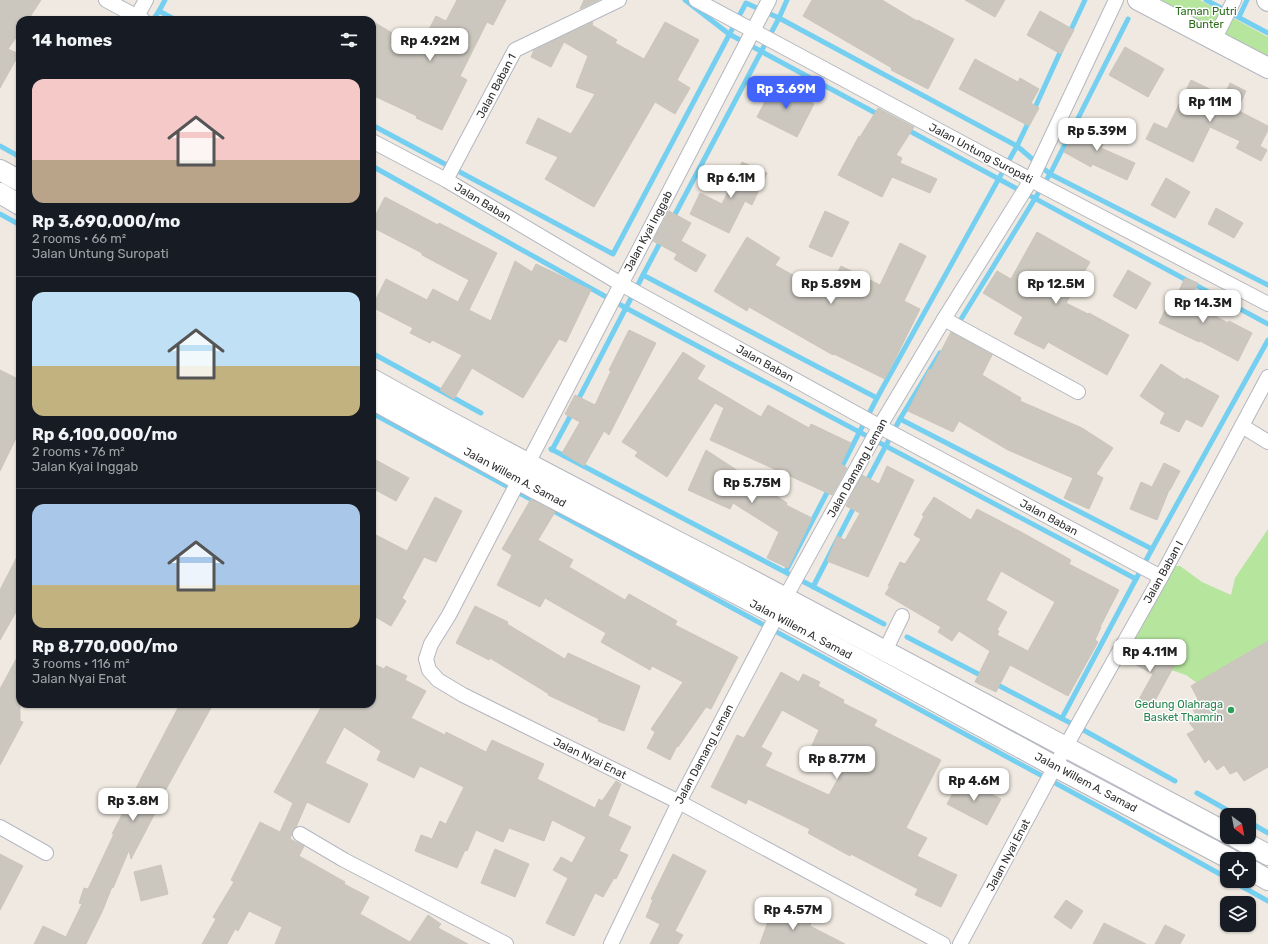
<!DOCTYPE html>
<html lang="en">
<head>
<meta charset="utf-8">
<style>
	body { margin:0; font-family:Rubik,sans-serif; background:#20242c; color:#f1f3f6; height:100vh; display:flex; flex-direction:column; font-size:15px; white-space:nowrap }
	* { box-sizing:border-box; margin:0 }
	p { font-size:13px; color:#9ea1a6 }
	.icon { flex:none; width:22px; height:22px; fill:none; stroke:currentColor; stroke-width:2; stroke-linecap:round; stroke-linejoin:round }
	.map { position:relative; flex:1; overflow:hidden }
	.sheet { position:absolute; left:16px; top:16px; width:360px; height:692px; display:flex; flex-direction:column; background:#171b24; border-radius:12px; box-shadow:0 1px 3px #0004 }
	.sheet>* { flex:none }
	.needle { width:26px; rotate:148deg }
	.tools { position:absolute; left:1220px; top:808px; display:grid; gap:8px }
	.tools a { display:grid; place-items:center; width:36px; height:36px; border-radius:8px; background:#171b24; box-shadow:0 1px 3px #0004; font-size:20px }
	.price { position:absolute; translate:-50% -34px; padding:0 9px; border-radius:8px; background:#fff; color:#222; font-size:13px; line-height:26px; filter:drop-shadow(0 1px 2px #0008) }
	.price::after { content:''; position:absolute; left:50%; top:24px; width:12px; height:9px; margin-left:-6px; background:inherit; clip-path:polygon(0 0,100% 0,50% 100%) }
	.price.selected { background:#4264fb; color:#fff }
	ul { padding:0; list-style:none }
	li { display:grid; align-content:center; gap:8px; height:212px; padding:0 16px }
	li+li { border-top:1px solid #363941 }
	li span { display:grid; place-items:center; height:124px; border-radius:12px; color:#555 }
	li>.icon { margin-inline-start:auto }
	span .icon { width:72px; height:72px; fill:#fffc; stroke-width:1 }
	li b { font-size:17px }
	h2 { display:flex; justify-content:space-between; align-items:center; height:48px; padding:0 16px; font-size:17px }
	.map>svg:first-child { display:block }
	.green { fill:#b6e59e }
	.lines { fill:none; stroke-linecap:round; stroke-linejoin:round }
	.stream { stroke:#75cff0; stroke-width:5 }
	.building { fill:#cbc7bf; stroke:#cbc5ba; fill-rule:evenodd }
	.street-casing { stroke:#b4b7c1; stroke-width:16 }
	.secondary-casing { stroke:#b4b7c1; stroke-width:22 }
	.street { stroke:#fff; stroke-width:14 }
	.secondary { stroke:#fff; stroke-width:20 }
	.leisure-dot { fill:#2e9e5b; stroke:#fff; stroke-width:1.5 }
	.labels { text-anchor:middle; stroke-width:3; stroke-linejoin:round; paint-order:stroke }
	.park-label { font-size:11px; fill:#2c6e1b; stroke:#fff }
	.street-label { font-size:11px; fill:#2e2e2e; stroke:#fff }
	.leisure-label { font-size:11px; fill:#27864d; stroke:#fff; text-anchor:end }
</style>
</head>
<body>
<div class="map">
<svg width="1268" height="944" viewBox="0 0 1268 944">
	<rect width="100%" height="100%" fill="#efe9e1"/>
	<!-- green -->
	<g class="green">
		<path d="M1147,0H1200L1268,37V64Z"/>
		<path d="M1268,529V641L1197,683L1186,675L1171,670L1173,666L1128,641L1173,566H1180L1202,582L1231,595L1235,578Z"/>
	</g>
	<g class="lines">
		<!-- stream -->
		<g class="stream">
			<path d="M165,0L159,11L176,20"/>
			<path d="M685,0L729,34L881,116"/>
			<path d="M787,0L779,18L1017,146L1030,119"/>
			<path d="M1206,0L1268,33"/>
			<path d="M1239,17L1247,0"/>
			<path d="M1128,19L1050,174L1268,285"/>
			<path d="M153,20L159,11"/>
			<path d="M1069,34L1085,0"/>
			<path d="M1033,112L1062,48"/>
			<path d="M372,125L613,254L746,3L779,18L672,220"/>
			<path d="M906,129L1268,324"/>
			<path d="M0,146L20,157"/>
			<path d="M372,166L626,308L1136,579"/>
			<path d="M0,214L20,225"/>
			<path d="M662,239L643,275L877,398L1017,146L1050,174L958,324"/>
			<path d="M372,353L481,413"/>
			<path d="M940,353L900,419L1152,549L1268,340"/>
			<path d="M577,402L643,275"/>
			<path d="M372,413L536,502"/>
			<path d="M551,449L884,624"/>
			<path d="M552,450L573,411"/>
			<path d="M840,470L877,398"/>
			<path d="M866,483L900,419"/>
			<path d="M550,509L1116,816L1227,878"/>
			<path d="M787,569L830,487"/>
			<path d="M813,587L855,505"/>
			<path d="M907,637L984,677"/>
			<path d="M994,683L1078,727L1175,781"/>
			<path d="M1062,718L1152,549"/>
			<path d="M1197,793L1236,815"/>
			<path d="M1249,822L1268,833"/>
			<path d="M1232,881L1268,901"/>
		</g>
	</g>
	<!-- building -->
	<g class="building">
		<path d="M0,0H41L28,20H20V32L8,49L19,54L0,88Z"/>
		<path d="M457,0H506L493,25L487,22L460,76L467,80L442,130L416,118L417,116L372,95V57L377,49L372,46V21L419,49L436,16L446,21Z"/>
		<path d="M584,0H599L580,9Z"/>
		<path d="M812,0H882L917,21L918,20L954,39L928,89L891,70L892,68L803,16Z"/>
		<path d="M965,0H1005L995,17Z"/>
		<path d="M1040,11L1074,30L1061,54L1027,35Z"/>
		<path d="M593,22L592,25L617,40L615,43L644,59L665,22L699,40L677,80L690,88L675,114L655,102L594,207L545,179L558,157L526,143L538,118L571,134L595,94L576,87L588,56L564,42L551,67L531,57L534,50Z"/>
		<path d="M1125,47L1164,69L1148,97L1109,75Z"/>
		<path d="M975,59L1018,82L1020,78L1039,89L1031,103L1039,108L1029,126L959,89Z"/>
		<path d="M1191,80L1224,96L1230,83L1246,91L1237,110L1268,126V130L1260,146L1267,150L1261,161L1236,148L1240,141L1210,127L1193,162L1146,139L1154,123L1167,129Z"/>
		<path d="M774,84L814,104L797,137L757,117Z"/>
		<path d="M878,108L914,127L896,155L902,158L900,163L937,179L930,193L892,177L882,197L838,175L859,136L860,137Z"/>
		<path d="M1080,122L1107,136L1101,148L1135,163L1127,180L1092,164L1091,167L1064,152Z"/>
		<path d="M742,162L767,173L752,205L745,201L729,233L690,214L700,193L722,204Z"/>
		<path d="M1166,178L1190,192L1175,218L1151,205Z"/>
		<path d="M385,197L438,225L439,223L497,253L469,310L491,321L515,261L532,272L536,264L591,290L566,342L559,339L523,398L472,368L454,399L440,390L462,355L432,340L430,343L410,333L413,328L372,307L386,279L427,300L433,289L458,302L469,280L422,255V253L372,227V222Z"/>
		<path d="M1216,208L1243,223L1234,238L1208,224Z"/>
		<path d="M669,211L691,223L681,241L706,255L696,272L674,259L677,254L653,241Z"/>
		<path d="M825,211L849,222L832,257L809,247Z"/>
		<path d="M1037,232L1090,262L1066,303L1088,314L1089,313L1129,335L1107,375L1048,342L1044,349L1014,334L1023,317L983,293L997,271L1011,279Z"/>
		<path d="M747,237L780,258L775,265L826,294L841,266L880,285L900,243L926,256L904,301L920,309L885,379L834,354L833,355L749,307L747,311L714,291Z"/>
		<path d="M1128,270L1151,283L1136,309L1113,296Z"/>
		<path d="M1185,278L1198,283L1189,302L1228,323L1229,321L1252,333L1238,361L1200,341L1199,342L1159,323L1172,295L1176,297Z"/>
		<path d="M629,330L656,343L609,435L604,431L584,466L562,453L580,422L565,414L575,395L595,405L611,371L609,370Z"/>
		<path d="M951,332L992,355L982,375L1021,398L1020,401L1082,428L1113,448L1096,474L1103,478L1089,509L1064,498L1073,478L1008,450L959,421L953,432L908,411L929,369L931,370Z"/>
		<path d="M683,352L705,366L697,379L761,417L768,405L809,428L811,424L851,443L841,464L847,468L832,495L710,440L724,408L715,403L667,477L635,456L638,452L622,442Z"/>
		<path d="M1161,364L1185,380L1186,378L1219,396L1202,427L1186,419L1179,432L1160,423L1165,413L1140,396Z"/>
		<path d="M0,370L20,380V430L0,471Z"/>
		<path d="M706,450L787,503L786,505L812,518L788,568L767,558L779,532L733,503L730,509L688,490Z"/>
		<path d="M372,458L409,478L396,501L372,488Z"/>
		<path d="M1164,463L1180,471L1170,490H1169L1157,520L1130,509L1141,482L1152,487Z"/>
		<path d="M887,466L914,480L868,577L827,561L837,536L845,540L860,513L846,506L862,475L879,484Z"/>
		<path d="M435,497L462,511L436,562L424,557L402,598L406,601L391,626L372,615V533L407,551Z"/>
		<path d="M934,497L971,520L977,509L1023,533L1071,560L1069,564L1119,590L1100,627H1101L1095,640L1098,642L1068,696L1010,665L996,692L975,682L990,651L959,631L952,641L938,632L941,627L885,594L890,586H888L900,562L905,564L921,539L914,535L924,516L922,515ZM1001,571L1055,602L1028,651L997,635L999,631L997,630L1007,612L986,600Z"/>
		<path d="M531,499L555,512L538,540L573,560L569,567L625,600L629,594L677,621L675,625L738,657L711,709L706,707L678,747L677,746L670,760L647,748L655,732L651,729L683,682L652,666L650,670L601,642L606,633L545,598L540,607L497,585L512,555L502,549Z"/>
		<path d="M20,551V605L0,640V590Z"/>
		<path d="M475,606L508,622L507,624L565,659L568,653L640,686L624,731L598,721L599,719L548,695L549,694L490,658L489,660L456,643Z"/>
		<path d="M1268,641V767L1244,781L1237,771L1230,774L1224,765L1217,770L1209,759L1205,763L1187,734L1195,730L1188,721L1196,715L1190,704L1198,699L1191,686Z"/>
		<path d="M1133,644L1174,666L1151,708L1138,701L1153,674L1125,659Z"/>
		<path d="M20,652V721L23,722L0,765V689Z"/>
		<path d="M372,663L384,669L386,666L407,676L405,680L426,691L411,718L445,735L446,732L486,752L492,740L544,764L537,779L595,808L599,799L602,801L616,781L621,784L608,816L631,827L619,851L628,855L616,879L614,878L603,897L595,893L574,936L546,923L568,878L553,870L561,857L572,863L586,837L552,820L544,841L509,828L503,842L476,830L467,851L465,850L457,868L415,851L421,835L432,839L440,821L446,824L464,787L420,766L414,778L377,760L381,751L344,727L325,763L368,784L349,823L307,802L296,827L293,830L290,839L304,846L299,856L345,882L344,884L369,897L360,914L410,942L428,915L441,924L438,928L468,944H275L282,927L249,911L238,931L235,929L227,944H202L216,919L213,917L234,882L231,880L260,822L280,832L293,803L274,792L323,704H372Z"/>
		<path d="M781,672L799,682L803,674L820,682L818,686L844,700L843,703L877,720L874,726L941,760L906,828L927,838L917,856L957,875L941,907L915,895L918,889L851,854L850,856L808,833L810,829L748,799L746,804L711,787L737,735L744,738ZM782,710L819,730L808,754L843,770L829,795L765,766L772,753L761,747Z"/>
		<path d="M180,704H213L164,793L165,794L131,859L129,850L113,888L112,887L102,912L86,944H34L43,926L66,937L82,904L79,903L84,888L88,889L114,834H112Z"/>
		<path d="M961,778L1001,799L987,825L947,804Z"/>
		<path d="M495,849L529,864L515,897L481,883Z"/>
		<path d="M0,854L23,866L0,910Z"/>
		<path d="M673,854L706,871L675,931L683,935L678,944H650L660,924L646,917L653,900L651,899Z"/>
		<path d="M161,865L168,894L141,901L134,872Z"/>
		<path d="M1066,900L1083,911L1071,929L1054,917Z"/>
		<path d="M773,907L812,920L810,926L845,944H760Z"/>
		<path d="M1104,923L1146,944H1093Z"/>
		<path d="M1165,925L1185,935L1180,944H1155Z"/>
	</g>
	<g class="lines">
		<!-- street casing -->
		<g class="street-casing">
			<g id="street">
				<path d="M106,0L143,20"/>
				<path d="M696,0L1031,180L1268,304"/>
				<path d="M135,20L146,0"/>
				<path d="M1214,40L1234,0"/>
				<path d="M372,141L446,180L621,284L886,430L1161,577"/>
				<path d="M446,180L515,50L619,0"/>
				<path d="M944,319L1078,392"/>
				<path d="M1242,426L1268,442"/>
				<path d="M528,463L769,0"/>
				<path d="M519,480L449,615L431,644L426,659L429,670L438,680L463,695L679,802L943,944"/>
				<path d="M885,651L902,616"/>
				<path d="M0,827L46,853"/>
				<path d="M300,834L344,860L506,944"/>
				<path d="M611,944L679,802L777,615L785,598L880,426L944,319L1031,180L1116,0"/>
				<path d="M960,944L1066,746L1161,577L1268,377"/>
			</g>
		</g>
		<!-- secondary casing -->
		<g class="secondary-casing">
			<g id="secondary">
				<path d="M1138,0L1268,68"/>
				<path d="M1267,0L1268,1"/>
				<path d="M0,170L20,181"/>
				<path d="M0,193L20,205"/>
				<path d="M372,379C495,448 621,512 746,577C907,661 1067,747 1227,833"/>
				<path d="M372,399L534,488L777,615L1056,767L1230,859"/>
				<path d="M1235,837L1268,855"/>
				<path d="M1249,869L1268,880"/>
			</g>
		</g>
		<!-- street -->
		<use href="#street" class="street"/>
		<!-- secondary -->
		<use href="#secondary" class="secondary"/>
	</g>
	<!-- markers -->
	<circle class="leisure-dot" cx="1231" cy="710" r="4"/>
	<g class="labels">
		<!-- park labels -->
		<g class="park-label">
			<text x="1206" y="15">Taman Putri<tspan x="1206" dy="13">Bunter</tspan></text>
		</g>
		<!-- street labels -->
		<g class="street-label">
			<text transform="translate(496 86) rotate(-62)" y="4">Jalan Baban 1</text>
			<text transform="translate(981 153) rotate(28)" y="4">Jalan Untung Suropati</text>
			<text transform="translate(483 202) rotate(31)" y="4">Jalan Baban</text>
			<text transform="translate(648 231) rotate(-62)" y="4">Jalan Kyai Inggab</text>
			<text transform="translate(765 363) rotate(29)" y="4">Jalan Baban</text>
			<text transform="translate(857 468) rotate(-61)" y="4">Jalan Damang Leman</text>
			<text transform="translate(515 477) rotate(28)" y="4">Jalan Willem A. Samad</text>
			<text transform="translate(1049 517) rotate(28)" y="4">Jalan Baban</text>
			<text transform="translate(1163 572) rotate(-61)" y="4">Jalan Baban I</text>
			<text transform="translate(801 629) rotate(28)" y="4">Jalan Willem A. Samad</text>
			<text transform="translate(704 754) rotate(-62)" y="4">Jalan Damang Leman</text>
			<text transform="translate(590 758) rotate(26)" y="4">Jalan Nyai Enat</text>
			<text transform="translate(1086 782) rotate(28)" y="4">Jalan Willem A. Samad</text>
			<text transform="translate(1008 855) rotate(-62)" y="4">Jalan Nyai Enat</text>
		</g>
		<!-- leisure labels -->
		<g class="leisure-label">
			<text x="1223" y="708">Gedung Olahraga<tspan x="1223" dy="13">Basket Thamrin</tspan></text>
		</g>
	</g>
</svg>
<div class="tools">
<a><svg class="needle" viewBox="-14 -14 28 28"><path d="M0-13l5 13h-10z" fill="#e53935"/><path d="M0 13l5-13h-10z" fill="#9ea1a6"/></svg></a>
<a><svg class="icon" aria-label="locate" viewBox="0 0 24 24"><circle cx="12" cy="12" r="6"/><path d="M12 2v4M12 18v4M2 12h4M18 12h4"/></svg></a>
<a><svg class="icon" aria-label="layers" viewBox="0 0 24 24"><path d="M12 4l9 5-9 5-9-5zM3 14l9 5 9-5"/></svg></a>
</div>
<b class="price" style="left:430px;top:62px">Rp 4.92M</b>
<b class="price selected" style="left:786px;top:110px">Rp 3.69M</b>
<b class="price" style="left:1210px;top:123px">Rp 11M</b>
<b class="price" style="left:1097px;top:152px">Rp 5.39M</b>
<b class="price" style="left:731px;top:199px">Rp 6.1M</b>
<b class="price" style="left:831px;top:305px">Rp 5.89M</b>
<b class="price" style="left:1056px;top:305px">Rp 12.5M</b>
<b class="price" style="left:1203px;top:324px">Rp 14.3M</b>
<b class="price" style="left:752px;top:504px">Rp 5.75M</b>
<b class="price" style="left:1150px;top:673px">Rp 4.11M</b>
<b class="price" style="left:837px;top:780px">Rp 8.77M</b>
<b class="price" style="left:974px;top:802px">Rp 4.6M</b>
<b class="price" style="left:133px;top:822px">Rp 3.8M</b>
<b class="price" style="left:793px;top:931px">Rp 4.57M</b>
<section class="sheet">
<h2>14 homes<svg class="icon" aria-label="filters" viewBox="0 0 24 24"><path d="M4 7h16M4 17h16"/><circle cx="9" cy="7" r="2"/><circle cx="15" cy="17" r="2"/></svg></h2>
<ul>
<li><span style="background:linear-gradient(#f6c9c9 65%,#b9a48a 0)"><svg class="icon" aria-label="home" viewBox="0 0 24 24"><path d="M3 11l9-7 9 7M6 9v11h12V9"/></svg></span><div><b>Rp 3,690,000/mo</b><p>2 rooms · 66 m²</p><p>Jalan Untung Suropati</p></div></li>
<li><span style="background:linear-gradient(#bfe0f5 60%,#c2b280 0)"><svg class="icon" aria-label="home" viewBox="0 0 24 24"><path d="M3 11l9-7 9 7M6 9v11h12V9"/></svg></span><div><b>Rp 6,100,000/mo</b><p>2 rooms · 76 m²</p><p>Jalan Kyai Inggab</p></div></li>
<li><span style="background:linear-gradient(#a9c7e8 65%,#c2b280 0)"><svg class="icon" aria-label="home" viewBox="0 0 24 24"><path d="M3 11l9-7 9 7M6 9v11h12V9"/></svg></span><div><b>Rp 8,770,000/mo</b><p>3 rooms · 116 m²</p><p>Jalan Nyai Enat</p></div></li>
</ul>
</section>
</div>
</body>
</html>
